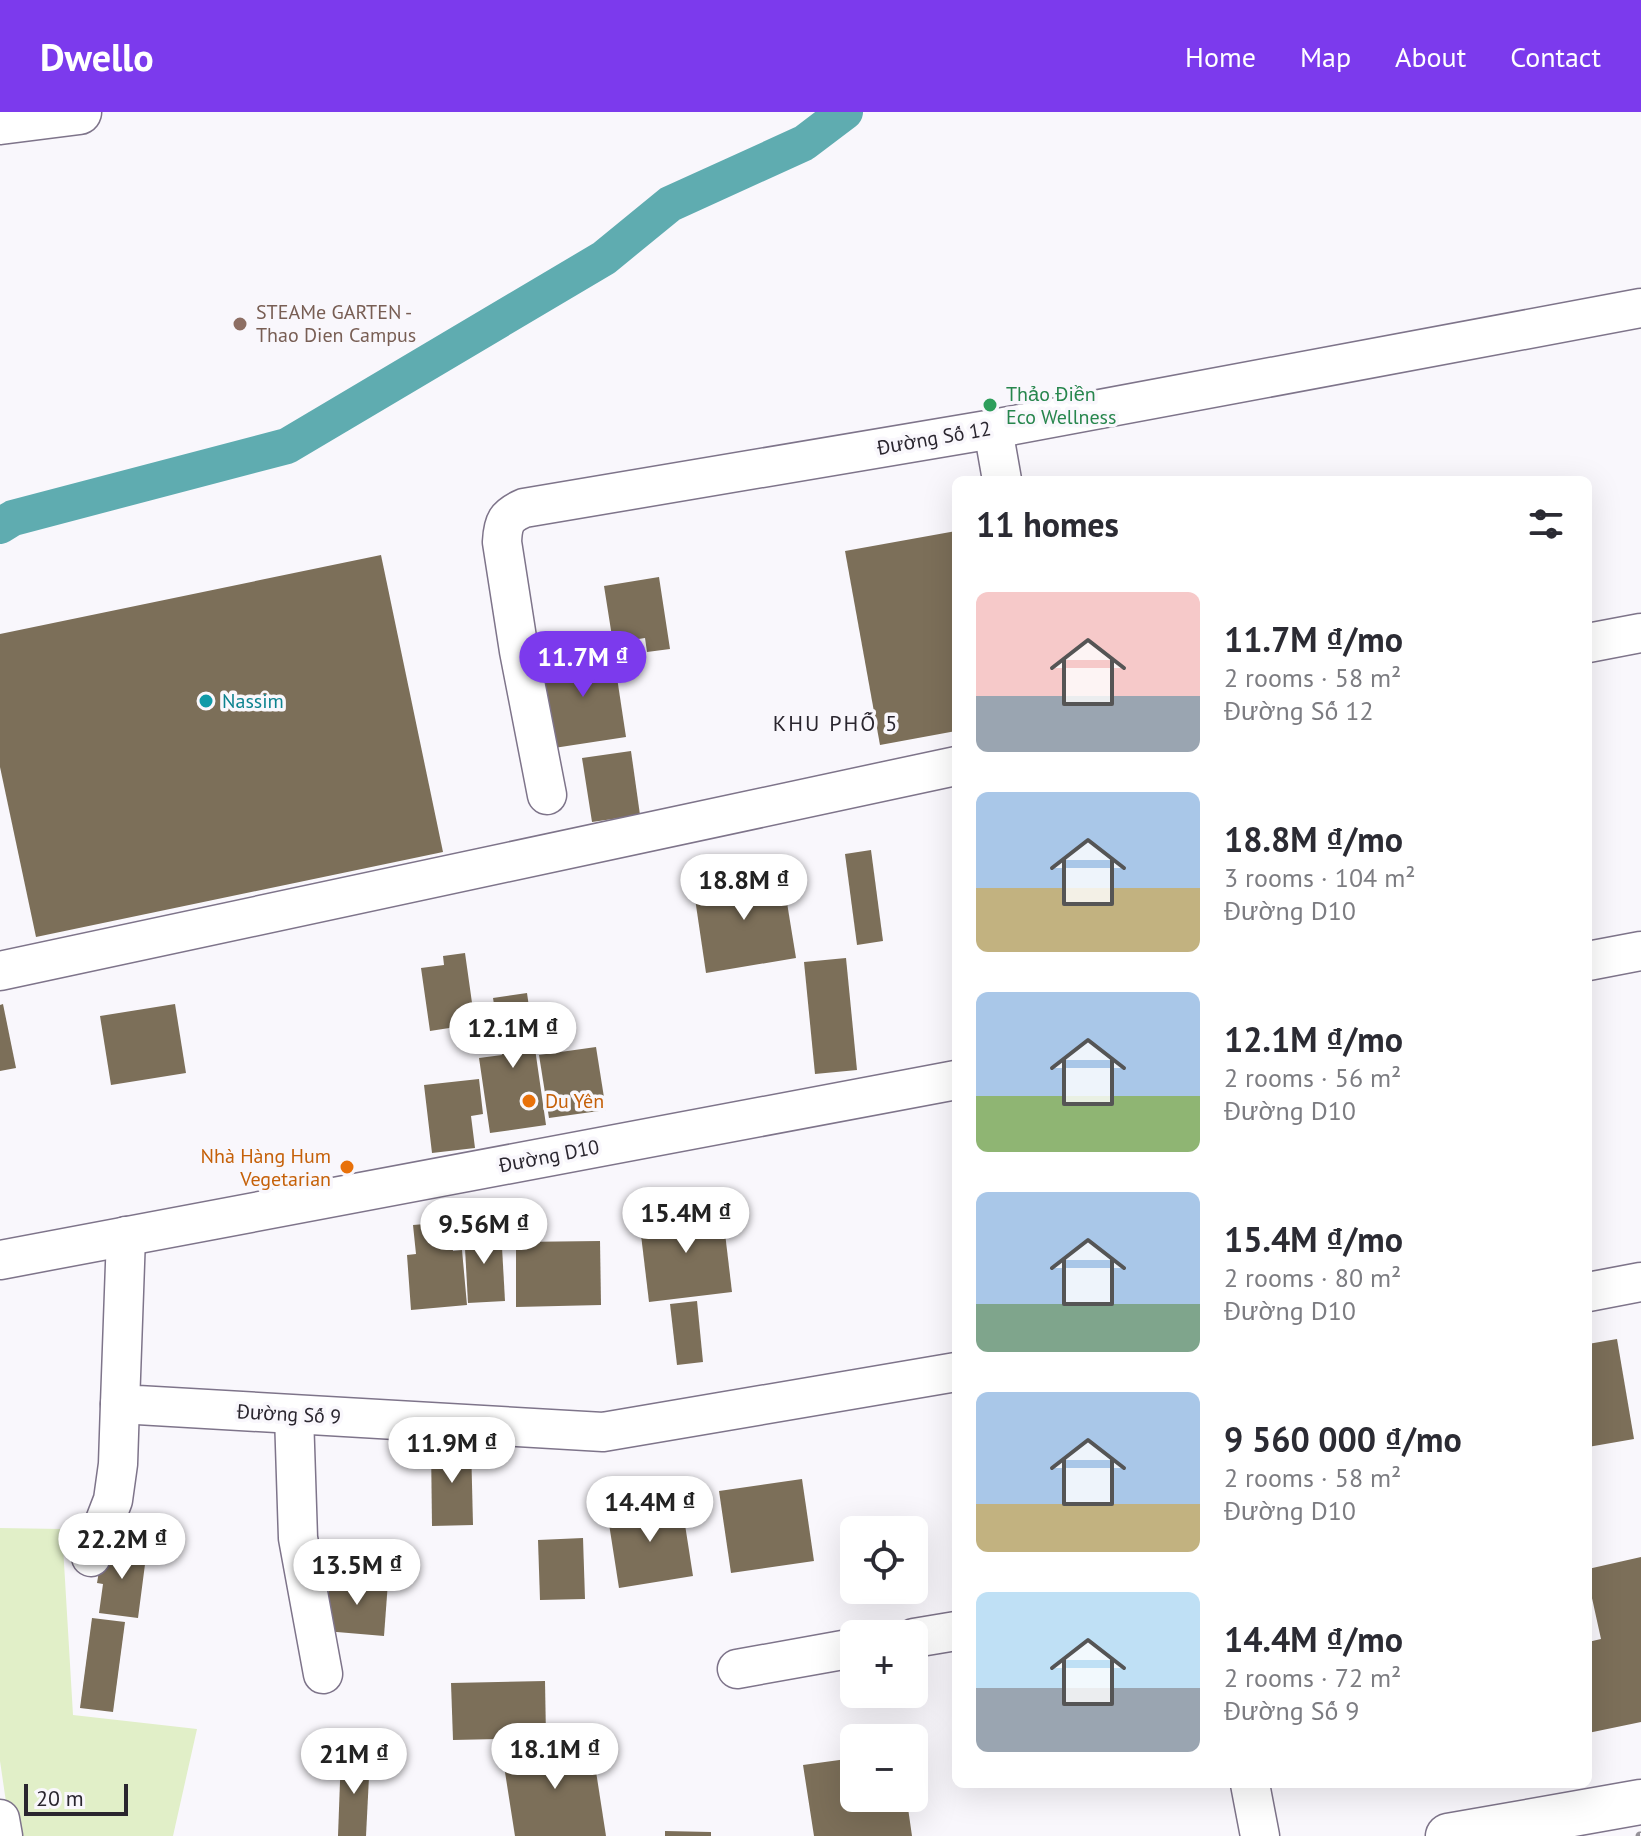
<!DOCTYPE html>
<html lang="en">
<head>
<meta charset="utf-8">
<style>
	body { margin:0; font-family:"PT Sans",sans-serif; background:#f7f7f7; color:#2b2b33; height:100vh; display:flex; flex-direction:column; font-size:30px; white-space:nowrap }
	* { box-sizing:border-box; margin:0 }
	p { font-size:26px; color:#7c7c81 }
	.icon { flex:none; width:44px; height:44px; fill:none; stroke:currentColor; stroke-width:2; stroke-linecap:round; stroke-linejoin:round }
	.map { position:relative; flex:1; overflow:hidden }
	.details { position:absolute; left:952px; top:364px; width:640px; height:1312px; display:flex; flex-direction:column; background:#fff; border-radius:12px; box-shadow:0 8px 32px #0002 }
	.details>* { flex:none }
	.fabs { position:absolute; left:840px; top:1404px; display:grid; gap:16px }
	.fabs a { display:grid; place-items:center; width:88px; height:88px; border-radius:12px; background:#fff; box-shadow:0 8px 32px #0002; font-size:40px }
	.scale { position:absolute; left:24px; bottom:20px; width:104px; box-sizing:border-box; padding-left:8px; border:4px solid #2a262f; border-top:0; font-size:22px; line-height:28px; white-space:nowrap; color:#2a262f; -webkit-text-stroke:6px #f9f7fc; paint-order:stroke }
	.price { position:absolute; translate:-50% -68px; padding:0 18px; border-radius:28px; background:#fff; color:#222; font-size:26px; line-height:52px; filter:drop-shadow(0 2px 4px #0008) }
	.price::after { content:''; position:absolute; left:50%; top:48px; width:24px; height:18px; margin-left:-12px; background:inherit; clip-path:polygon(0 0,100% 0,50% 100%) }
	.price.active { background:#7c3aed; color:#fff }
	ul { padding:0; list-style:none }
	li { display:flex; align-items:center; gap:24px; height:200px; padding:0 24px }
	li span { display:grid; place-items:center; flex:none; width:224px; height:160px; border-radius:12px; color:#555 }
	li>.icon { margin-inline-start:auto }
	span .icon { width:96px; height:96px; fill:#fffc; stroke-width:1 }
	li b { font-size:34px }
	h2 { display:flex; justify-content:space-between; align-items:center; height:96px; padding:0 24px; font-size:34px }
	header { display:flex; align-items:center; gap:48px; box-sizing:border-box; height:112px; padding:0 40px; background:#7c3aed; color:#fff }
	header strong { font-size:38px }
	nav { display:flex; gap:44px; margin-inline-start:auto; font-size:28px }
	.map>svg:first-child { display:block }
	.green { fill:#e1efc8 }
	.lines { fill:none; stroke-linecap:round; stroke-linejoin:round }
	.canal { stroke:#5facb0; stroke-width:36 }
	.building { fill:#7c6f59 }
	.street-casing { stroke:#7e748a; stroke-width:41 }
	.secondary-casing { stroke:#7e748a; stroke-width:47 }
	.street { stroke:#fff; stroke-width:38 }
	.secondary { stroke:#fff; stroke-width:44 }
	.rail-casing { stroke:#959299; stroke-width:9 }
	.rail { stroke:#f9f7fc; stroke-width:6; stroke-dasharray:18; stroke-linecap:butt }
	.education-dot { fill:#8d6e63; stroke:#f9f7fc; stroke-width:3 }
	.leisure-dot { fill:#2e9e5b; stroke:#f9f7fc; stroke-width:3 }
	.culture-dot { fill:#0f9aa8; stroke:#f9f7fc; stroke-width:3 }
	.food-dot { fill:#e8710a; stroke:#f9f7fc; stroke-width:3 }
	.labels { text-anchor:middle; stroke-width:7; stroke-linejoin:round; paint-order:stroke }
	.education-label { font-size:20px; fill:#785e54; stroke:#f9f7fc; text-anchor:start }
	.leisure-label { font-size:20px; fill:#27864d; stroke:#f9f7fc; text-anchor:start }
	.street-label { font-size:20px; fill:#2a262f; stroke:#f9f7fc }
	.culture-label { font-size:20px; fill:#0d838f; stroke:#f9f7fc; text-anchor:start }
	.food-label { font-size:20px; fill:#c56008; stroke:#f9f7fc; text-anchor:start }
	.neighbourhood-label { font-size:22px; letter-spacing:2px; fill:#2a262f; stroke:#f9f7fc }
</style>
</head>
<body>
<header>
<strong>Dwello</strong>
<nav><a>Home</a><a>Map</a><a>About</a><a>Contact</a></nav>
</header>
<div class="map">
<svg width="1641" height="1724" viewBox="0 0 1641 1724">
	<rect width="100%" height="100%" fill="#f9f7fc"/>
	<!-- green -->
	<path class="green" d="M0,1416L62,1417L73,1603L197,1617L173,1724H11L0,1649Z"/>
	<g class="lines">
		<!-- canal -->
		<path class="canal" d="M0,414L13,406L287,334L604,146L670,92L804,31L845,0"/>
	</g>
	<!-- building -->
	<g class="building">
		<path d="M956,419V619L880,633L845,439Z"/>
		<path d="M381,443L443,740L36,825L0,655V522Z"/>
		<path d="M659,465L670,537L647,540L645,526L613,531L604,474Z"/>
		<path d="M613,539L626,625L554,636L541,549Z"/>
		<path d="M631,639L640,703L592,710L582,646Z"/>
		<path d="M871,738L883,829L857,833L845,742Z"/>
		<path d="M782,760L796,846L706,861L693,773Z"/>
		<path d="M465,841L475,912L430,919L421,856L444,853L443,844Z"/>
		<path d="M846,846L857,958L815,962L804,850Z"/>
		<path d="M527,881L546,1013L490,1021L479,946L502,943L493,886Z"/>
		<path d="M3,892L16,956L0,959V893Z"/>
		<path d="M175,892L186,961L111,973L100,904Z"/>
		<path d="M596,935L606,998L549,1006L539,943Z"/>
		<path d="M479,967L483,1002L471,1004L475,1036L432,1041L424,973Z"/>
		<path d="M722,1096L732,1180L649,1190L639,1106Z"/>
		<path d="M450,1110L453,1139L462,1138L467,1193L411,1198L407,1143L416,1142L413,1113Z"/>
		<path d="M501,1117L505,1189L468,1191L464,1118Z"/>
		<path d="M600,1129L601,1193L516,1195V1130Z"/>
		<path d="M697,1189L703,1250L677,1253L670,1192Z"/>
		<path d="M1617,1227L1634,1327L1588,1335V1232Z"/>
		<path d="M471,1332L473,1413L432,1414L431,1333Z"/>
		<path d="M802,1367L814,1449L731,1461L719,1379Z"/>
		<path d="M681,1387L693,1464L619,1476L607,1399Z"/>
		<path d="M583,1426L585,1487L540,1488L538,1428Z"/>
		<path d="M108,1431L147,1437L138,1506L99,1501L103,1472L97,1471L99,1459L104,1460Z"/>
		<path d="M1641,1445V1610L1588,1621V1530L1601,1527L1588,1468V1457Z"/>
		<path d="M330,1465L388,1470L384,1524L325,1519Z"/>
		<path d="M92,1506L125,1510L113,1600L80,1596Z"/>
		<path d="M545,1569L546,1626L453,1628L451,1571Z"/>
		<path d="M591,1627L606,1724H515L502,1641Z"/>
		<path d="M341,1643L370,1645L366,1724H338Z"/>
		<path d="M854,1646V1686H883L884,1692L907,1689L912,1724H814L803,1653Z"/>
		<path d="M665,1719L711,1720V1724H665Z"/>
	</g>
	<g class="lines">
		<!-- street casing -->
		<g class="street-casing">
			<g id="street">
				<path d="M993,317L1002,368"/>
				<path d="M1588,531L1641,521"/>
				<path d="M547,683L519,539L502,430C503,410 506,404 524,396L993,317L1641,196"/>
				<path d="M1588,849L1641,839"/>
				<path d="M0,859L956,654"/>
				<path d="M126,1124L120,1292L603,1320L956,1260"/>
				<path d="M0,1148L956,968"/>
				<path d="M1588,1180L1641,1170"/>
				<path d="M294,1303L298,1426L323,1562"/>
				<path d="M91,1445L113,1388L118,1352L120,1292"/>
				<path d="M914,1526L956,1519"/>
				<path d="M737,1557L854,1536"/>
				<path d="M1250,1672L1260,1724"/>
				<path d="M0,1707L3,1724"/>
			</g>
		</g>
		<!-- secondary casing -->
		<g class="secondary-casing">
			<g id="secondary">
				<path d="M0,10L79,0"/>
				<path d="M1448,1724L1641,1690"/>
			</g>
		</g>
		<!-- street -->
		<use href="#street" class="street"/>
		<!-- secondary -->
		<use href="#secondary" class="secondary"/>
		<!-- rail casing -->
		<g class="rail-casing">
			<path id="rail" d="M1640,1724H1641"/>
		</g>
		<!-- rail -->
		<use href="#rail" class="rail"/>
	</g>
	<!-- markers -->
	<circle class="education-dot" cx="240" cy="212" r="8"/>
	<circle class="leisure-dot" cx="990" cy="293" r="8"/>
	<circle class="culture-dot" cx="206" cy="589" r="8"/>
	<g class="food-dot">
		<circle cx="529" cy="989" r="8"/>
		<circle cx="347" cy="1055" r="8"/>
	</g>
	<g class="labels">
		<!-- education labels -->
		<g class="education-label">
			<text x="256" y="207">STEAMe GARTEN -<tspan x="256" dy="23">Thao Dien Campus</tspan></text>
		</g>
		<!-- leisure labels -->
		<g class="leisure-label">
			<text x="1006" y="289">Thảo Điền<tspan x="1006" dy="23">Eco Wellness</tspan></text>
		</g>
		<!-- street labels -->
		<g class="street-label">
			<text transform="translate(934 326) rotate(-10)" y="7">Đường Số 12</text>
			<text transform="translate(549 1044) rotate(-11)" y="7">Đường D10</text>
			<text transform="translate(289 1302) rotate(3)" y="7">Đường Số 9</text>
		</g>
		<!-- culture labels -->
		<g class="culture-label">
			<text x="222" y="596">Nassim</text>
		</g>
		<!-- food labels -->
		<g class="food-label">
			<text x="545" y="996">Du Yên</text>
			<text x="331" y="1051" text-anchor="end">Nhà Hàng Hum<tspan x="331" dy="23">Vegetarian</tspan></text>
		</g>
		<!-- neighbourhood labels -->
		<g class="neighbourhood-label">
			<text x="836" y="619">KHU PHỐ 5</text>
		</g>
	</g>
</svg>
<div class="fabs">
<a><svg class="icon" aria-label="locate" viewBox="0 0 24 24"><circle cx="12" cy="12" r="6"/><path d="M12 2v4M12 18v4M2 12h4M18 12h4"/></svg></a>
<a>+</a>
<a>−</a>
</div>
<div class="scale">20 m</div>
<b class="price active" style="left:583px;top:587px">11.7M ₫</b>
<b class="price" style="left:744px;top:810px">18.8M ₫</b>
<b class="price" style="left:513px;top:958px">12.1M ₫</b>
<b class="price" style="left:686px;top:1143px">15.4M ₫</b>
<b class="price" style="left:484px;top:1154px">9.56M ₫</b>
<b class="price" style="left:452px;top:1373px">11.9M ₫</b>
<b class="price" style="left:650px;top:1432px">14.4M ₫</b>
<b class="price" style="left:122px;top:1469px">22.2M ₫</b>
<b class="price" style="left:357px;top:1495px">13.5M ₫</b>
<b class="price" style="left:555px;top:1679px">18.1M ₫</b>
<b class="price" style="left:354px;top:1684px">21M ₫</b>
<section class="details">
<h2>11 homes<svg class="icon" aria-label="filters" viewBox="0 0 24 24"><path d="M4 7h16M4 17h16"/><circle cx="9" cy="7" r="2"/><circle cx="15" cy="17" r="2"/></svg></h2>
<ul>
<li><span style="background:linear-gradient(#f6c9c9 65%,#9aa5b1 0)"><svg class="icon" aria-label="home" viewBox="0 0 24 24"><path d="M3 11l9-7 9 7M6 9v11h12V9"/></svg></span><div><b>11.7M ₫/mo</b><p>2 rooms · 58 m²</p><p>Đường Số 12</p></div></li>
<li><span style="background:linear-gradient(#a9c7e8 60%,#c2b280 0)"><svg class="icon" aria-label="home" viewBox="0 0 24 24"><path d="M3 11l9-7 9 7M6 9v11h12V9"/></svg></span><div><b>18.8M ₫/mo</b><p>3 rooms · 104 m²</p><p>Đường D10</p></div></li>
<li><span style="background:linear-gradient(#a9c7e8 65%,#8fb573 0)"><svg class="icon" aria-label="home" viewBox="0 0 24 24"><path d="M3 11l9-7 9 7M6 9v11h12V9"/></svg></span><div><b>12.1M ₫/mo</b><p>2 rooms · 56 m²</p><p>Đường D10</p></div></li>
<li><span style="background:linear-gradient(#a9c7e8 70%,#7fa58c 0)"><svg class="icon" aria-label="home" viewBox="0 0 24 24"><path d="M3 11l9-7 9 7M6 9v11h12V9"/></svg></span><div><b>15.4M ₫/mo</b><p>2 rooms · 80 m²</p><p>Đường D10</p></div></li>
<li><span style="background:linear-gradient(#a9c7e8 70%,#c2b280 0)"><svg class="icon" aria-label="home" viewBox="0 0 24 24"><path d="M3 11l9-7 9 7M6 9v11h12V9"/></svg></span><div><b>9 560 000 ₫/mo</b><p>2 rooms · 58 m²</p><p>Đường D10</p></div></li>
<li><span style="background:linear-gradient(#bfe0f5 60%,#9aa5b1 0)"><svg class="icon" aria-label="home" viewBox="0 0 24 24"><path d="M3 11l9-7 9 7M6 9v11h12V9"/></svg></span><div><b>14.4M ₫/mo</b><p>2 rooms · 72 m²</p><p>Đường Số 9</p></div></li>
</ul>
</section>
</div>
</body>
</html>
